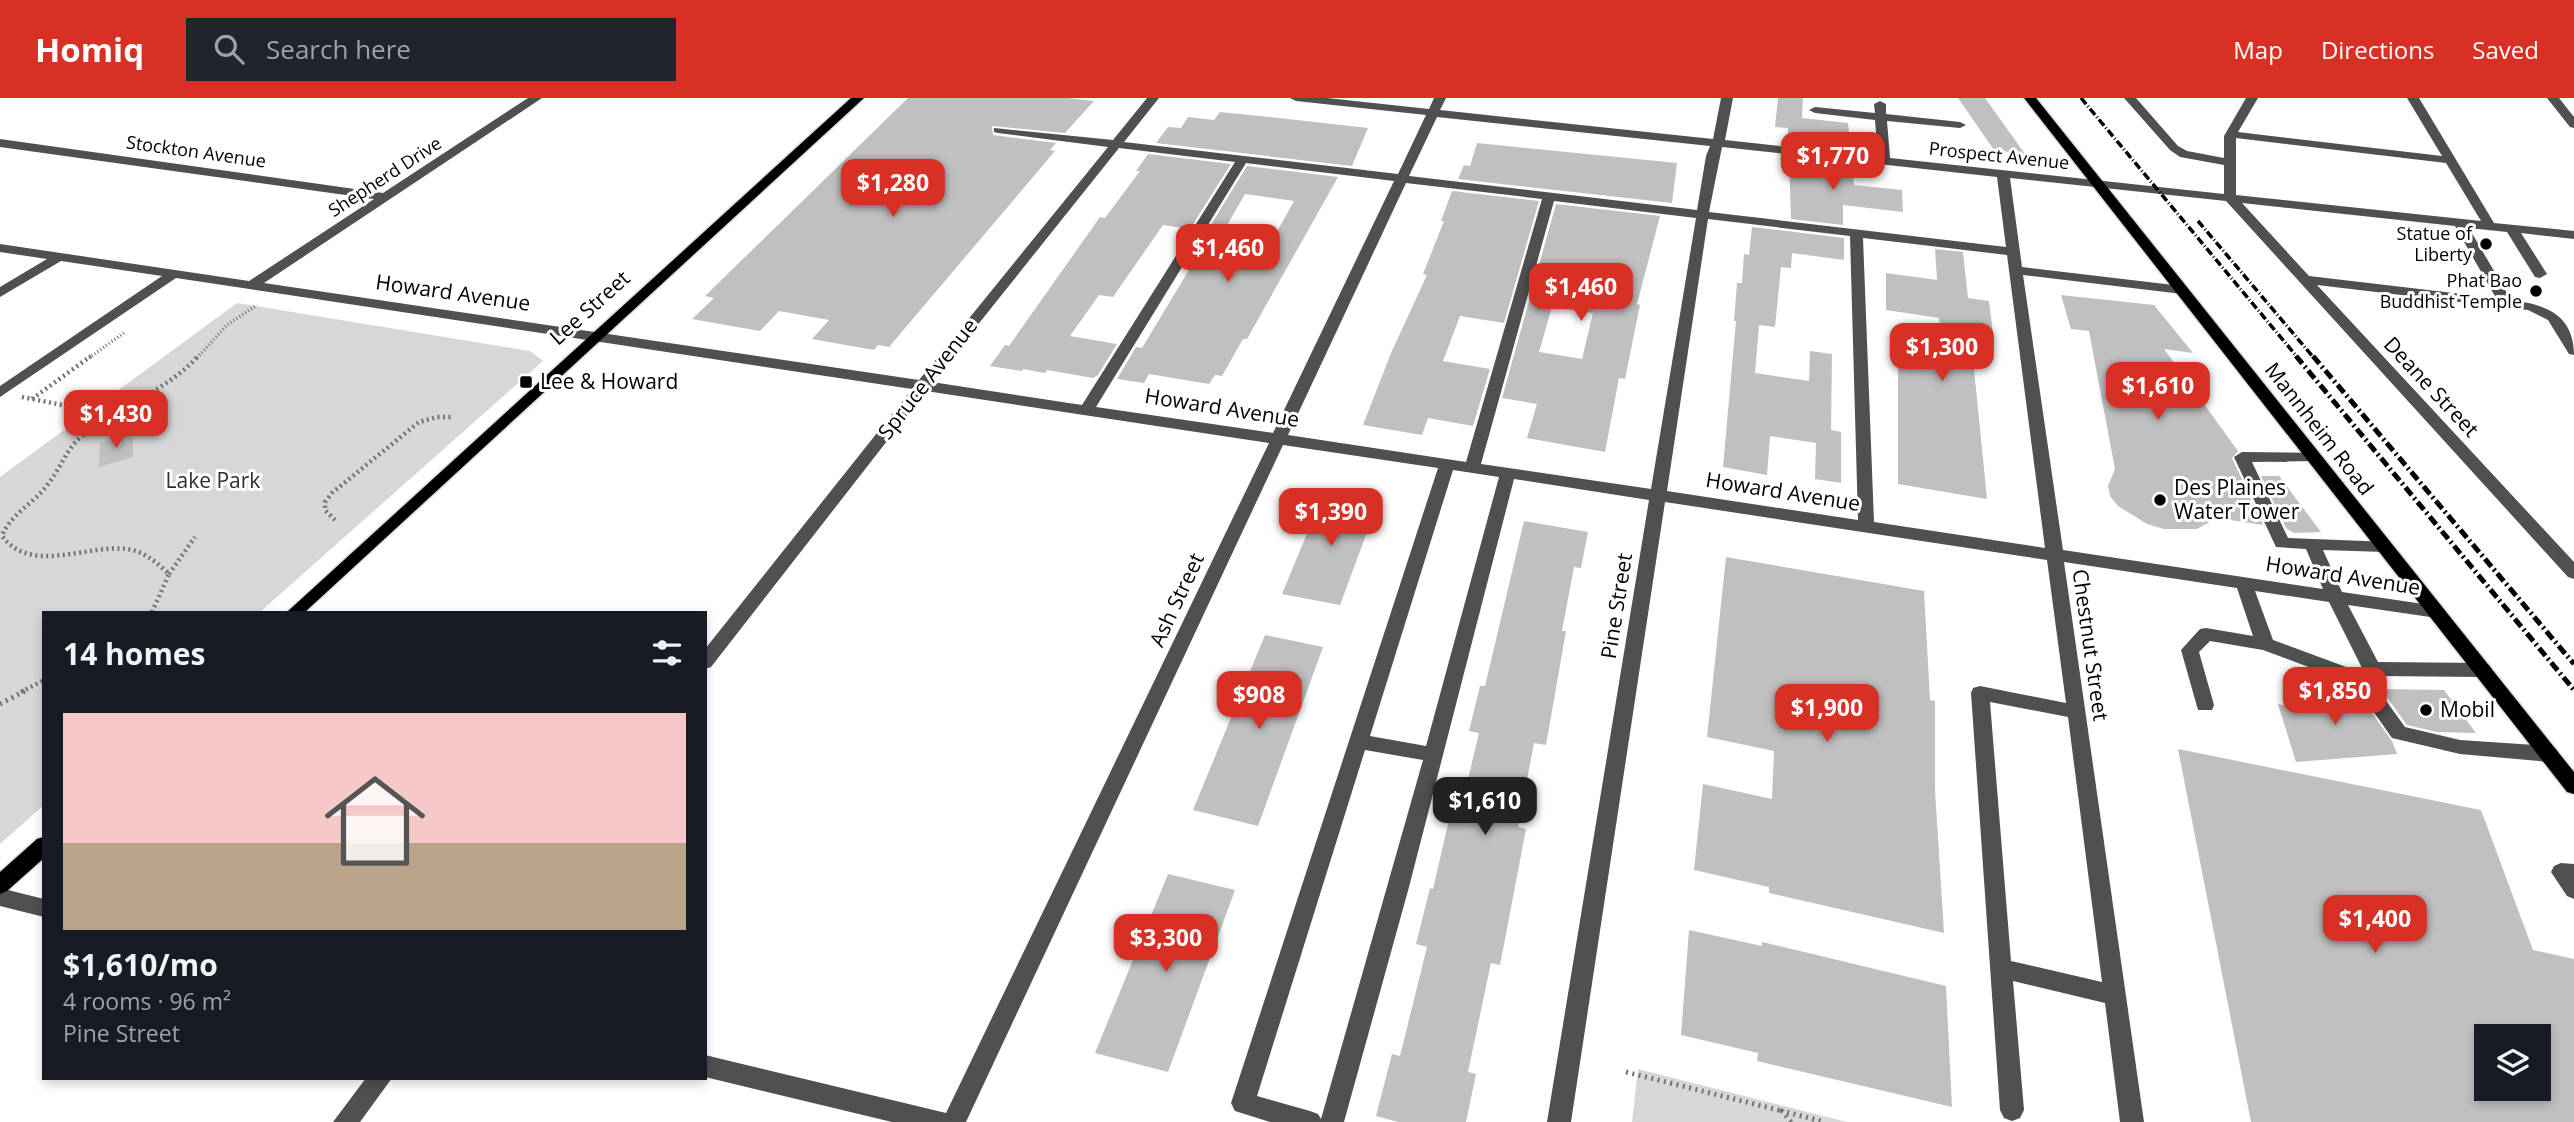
<!DOCTYPE html>
<html lang="en">
<head>
<meta charset="utf-8">
<style>
	body { margin:0; font-family:"Open Sans",sans-serif; background:#20242c; color:#f1f3f6; height:100vh; display:flex; flex-direction:column; font-size:26px; white-space:nowrap }
	* { box-sizing:border-box; margin:0 }
	p { font-size:23px; color:#9ea1a6 }
	.icon { flex:none; width:38px; height:38px; fill:none; stroke:currentColor; stroke-width:2; stroke-linecap:round; stroke-linejoin:round }
	.map { position:relative; flex:1; overflow:hidden }
	.drawer { position:absolute; left:42px; top:513px; width:665px; height:469px; display:flex; flex-direction:column; background:#171b24; border-radius:0px; box-shadow:0 4px 10px #0003 }
	.drawer>* { flex:none }
	.controls { position:absolute; left:2474px; top:926px; display:grid; gap:14px }
	.controls a { display:grid; place-items:center; width:77px; height:77px; border-radius:0px; background:#171b24; box-shadow:0 4px 10px #0003; font-size:35px }
	.price { position:absolute; translate:-50% -60px; padding:0 16px; border-radius:14px; background:#d93025; color:#fff; font-size:23px; line-height:46px; filter:drop-shadow(0 2px 4px #0008) }
	.price::after { content:''; position:absolute; left:50%; top:42px; width:21px; height:16px; margin-left:-10px; background:inherit; clip-path:polygon(0 0,100% 0,50% 100%) }
	.price.on { background:#222; color:#fff }
	ul { padding:0; list-style:none }
	li { display:grid; align-content:center; gap:14px; height:371px; padding:0 21px }
	li span { display:grid; place-items:center; height:217px; border-radius:0px; color:#555 }
	li>.icon { margin-inline-start:auto }
	span .icon { width:126px; height:126px; fill:#fffc; stroke-width:1 }
	li b { font-size:30px }
	h2 { display:flex; justify-content:space-between; align-items:center; height:84px; padding:0 21px; font-size:30px }
	header { display:flex; align-items:center; gap:42px; box-sizing:border-box; height:98px; padding:0 35px; background:#d93025; color:#fff }
	header strong { font-size:33px }
	nav { display:flex; gap:38px; margin-inline-start:auto; font-size:24px }
	.search { width:490px; height:63px; background:#20242c; display:flex; align-items:center; gap:18px; box-sizing:border-box; padding:0 24px; border-radius:0px; color:#9ea1a6; font-size:26px }
	.map>svg:first-child { display:block }
	.green { fill:#d7d7d7 }
	.building { fill:#c0c0c0; fill-rule:evenodd }
	.lines { fill:none; stroke-linecap:round; stroke-linejoin:round }
	.major-casing { stroke:#dbdbdb; stroke-width:3 }
	.path-far2 { stroke:#727272; stroke-width:3.5; stroke-dasharray:1 2.5; stroke-linecap:butt }
	.path-far1 { stroke:#727272; stroke-width:4.5; stroke-dasharray:2 3.5; stroke-linecap:butt }
	.path { stroke:#727272; stroke-width:5; stroke-dasharray:2 4.5; stroke-linecap:butt }
	.minor { fill:#505050; fill-rule:evenodd }
	.major { fill:#000; fill-rule:evenodd }
	.rail-far1 { stroke:#000; stroke-width:3.5; stroke-dasharray:8 2.5 1 2.5; stroke-linecap:butt }
	.rail { stroke:#000; stroke-width:5; stroke-dasharray:10 3.5 2 3.5; stroke-linecap:butt }
	.poi-dot { fill:#000; stroke:#fff; stroke-width:2.5 }
	.labels { text-anchor:middle; stroke-width:6; stroke-linejoin:round; paint-order:stroke }
	.far-street-label { font-size:18px; fill:#000; stroke:#fff }
	.far-poi-label { font-size:18px; fill:#000; stroke:#fff; text-anchor:end }
	.street-label { font-size:21px; fill:#000; stroke:#fff }
	.poi-label { font-size:21px; fill:#000; stroke:#fff; text-anchor:start }
	.park-label { font-size:21px; fill:#2e2e2e; stroke:#fff }
</style>
</head>
<body>
<header>
<strong>Homiq</strong>
<div class="search"><svg class="icon" aria-label="search" viewBox="0 0 24 24"><circle cx="10" cy="10" r="6"/><path d="M15 15l6 6"/></svg>Search here</div>
<nav><a>Map</a><a>Directions</a><a>Saved</a></nav>
</header>
<div class="map">
<svg width="2574" height="1024" viewBox="0 0 2574 1024">
	<rect width="100%" height="100%" fill="#fff"/>
	<!-- green -->
	<g class="green">
		<path d="M237,205L530,253L543,263L260,514H44V707L0,746V379Z"/>
		<path d="M1638,971L1847,1024H1632Z"/>
	</g>
	<!-- building -->
	<g class="building">
		<path d="M908,0H1068L1094,3L1065,35L992,28L993,37L1056,45L1050,52L1055,53L889,249L878,247L874,252L812,241L829,222L779,213L760,233L692,221L714,200L705,198Z"/>
		<path d="M1778,0H1803L1802,20L1848,25L1851,53L1788,46V30L1775,29Z"/>
		<path d="M1958,0H1985L2025,56L1994,52Z"/>
		<path d="M1220,14L1269,19L1368,30L1352,68L1156,45L1168,29L1181,30L1188,19L1214,22Z"/>
		<path d="M1477,45L1677,65L1672,105L1458,81L1464,67L1470,68Z"/>
		<path d="M1148,56L1231,66L1190,131L1163,127L1113,199L1099,197L1070,238L1117,246L1098,277L1093,280L1047,272L1045,275L1023,271L1022,273L990,268L1005,247L1009,248L1100,119L1105,120L1140,73H1136Z"/>
		<path d="M1789,59L1852,66L1854,87L1902,92L1903,114L1843,107V127L1791,121Z"/>
		<path d="M1247,68L1338,79L1247,241H1243L1222,278L1215,277L1209,286L1149,276L1144,285L1117,281L1136,249L1142,250L1207,142L1265,150L1272,143L1294,103L1245,96L1222,136L1207,133Z"/>
		<path d="M1452,93L1539,103L1504,225L1460,218L1443,263L1490,271L1473,328L1428,320L1422,337L1363,327L1391,255L1427,177L1423,176L1444,123H1441Z"/>
		<path d="M1556,106L1660,118L1637,206L1640,207L1625,281L1619,280L1605,354L1527,340L1537,306L1502,300ZM1552,209L1593,215L1582,261L1539,254Z"/>
		<path d="M1752,129L1844,140V162L1792,155L1791,170L1781,169L1775,229L1759,227L1755,275L1809,283L1810,253L1832,256L1831,332L1841,334V385L1815,381L1816,345L1770,338L1767,377L1723,369L1736,223H1734L1737,185H1742L1744,156L1749,157Z"/>
		<path d="M1935,151L1963,154L1968,200L1989,203L1994,244L1971,241L1987,401L1898,386V262L1943,269L1939,220L1886,212V175L1937,182Z"/>
		<path d="M2061,197L2154,207L2193,255L2164,251L2238,353L2232,360L2263,427L2217,420L2197,431H2164L2147,426L2118,408L2110,398L2108,388L2115,371L2089,233L2071,231Z"/>
		<path d="M133,336V359L99,369L100,345Z"/>
		<path d="M2261,378H2279L2321,434L2294,435L2286,430Z"/>
		<path d="M1325,392L1379,402L1340,507L1282,496Z"/>
		<path d="M1524,423L1588,434L1581,470L1574,469L1562,533H1566L1546,647L1534,645L1518,729L1526,731L1500,867L1491,865L1468,974L1476,976L1466,1024H1398L1376,1018L1392,956L1400,958L1427,849L1416,846L1430,790L1433,791L1451,713L1460,715L1479,635L1469,633L1480,588H1485Z"/>
		<path d="M1726,459L1924,493L1930,602L1935,603V692L1944,835L1769,795V789L1694,772L1703,686L1772,701L1774,653L1707,639Z"/>
		<path d="M1265,537L1323,549L1258,728L1193,712Z"/>
		<path d="M2302,586L2354,590L2392,643L2397,656L2296,664L2278,606L2318,613Z"/>
		<path d="M2381,591L2444,592L2476,635L2437,634L2407,627Z"/>
		<path d="M2178,651L2481,712L2533,852L2574,861V1024H2251ZM2487,938H2539V990H2487Z"/>
		<path d="M1168,776L1235,792L1168,974L1095,955Z"/>
		<path d="M1689,832L1762,848V844L1946,888L1952,1009L1757,963L1758,955L1681,937Z"/>
	</g>
	<g class="lines">
		<!-- major casing -->
		<g class="major-casing">
			<g id="major">
				<path d="M851,0H864L305,514H287Z"/>
				<path d="M2024,0H2036L2574,674V696L2567,694Z"/>
				<path d="M44,739V760L7,793L0,796V774L37,741Z"/>
			</g>
		</g>
		<!-- path-far2 -->
		<g class="path-far2">
			<path d="M89,260L125,234"/>
			<path d="M197,260L227,227L257,207"/>
		</g>
		<!-- path-far1 -->
		<g class="path-far1">
			<path d="M22,299L128,320L141,324L143,331"/>
			<path d="M32,301L91,258"/>
			<path d="M335,422L325,412V404L332,395L419,324L437,319H454"/>
			<path d="M169,476L195,439"/>
			<path d="M152,514L169,476C157,465 144,453 127,451C87,446 31,477 2,438C11,415 34,406 48,386C61,370 66,351 82,338C118,308 166,294 198,258"/>
			<path d="M21,594L44,582"/>
		</g>
		<!-- path -->
		<g class="path">
			<path d="M0,606L25,593"/>
			<path d="M1626,974L1782,1013"/>
			<path d="M1791,1024L1782,1013L1825,1024"/>
		</g>
		<!-- minor -->
		<g class="minor">
			<path d="M528,0H542L264,185L919,282L1108,49L998,35L994,34V30L1113,42L1147,0H1159L1124,44L1398,76L1426,17L1296,3L1290,0H1327L1429,11L1434,0H1446L1440,12L1713,41L1721,0H1733L1725,42L1878,59L1875,22L1815,15L1809,12L1815,9L1875,15L1874,6L1880,3L1886,6V16L1960,24L1966,27L1960,30L1887,23L1890,60L2224,96V67L2180,59L2170,52L2124,0H2136L2178,48L2187,53L2224,60V38L2246,0H2258L2238,34L2442,58L2407,0H2419L2494,125L2574,133V141L2521,135L2547,176L2540,180L2535,179L2507,134L2469,130L2508,197L2503,201C2540,205 2574,213 2574,257L2569,256L2548,222L2528,212L2317,187L2574,464V481L2568,479L2226,103L2010,80L2022,169L2182,188L2189,192L2182,196L2023,177L2063,452L2323,491L2306,451L2276,449L2234,359L2242,354L2319,355L2321,358L2319,361L2313,363L2252,364L2288,440L2390,444L2392,448L2384,454L2323,452L2342,494L2437,508L2446,514L2437,520L2348,507L2378,564L2483,565L2489,567L2492,572L2489,577L2483,579L2375,578L2371,582L2405,629L2460,642L2549,648L2556,651L2559,656L2556,661L2549,664L2460,656L2392,640L2354,586L2263,552L2210,543L2199,554L2214,607L2212,612H2198L2181,552L2200,531L2206,530L2253,538L2237,490L2064,464L2144,1024H2120L2105,905L2013,883L2024,1012L2020,1020L2012,1023L2004,1020L2000,1012L1971,595L1973,590L1980,588L2066,605L2047,462L1665,404L1571,1024H1547L1649,402L1514,381L1409,789L1344,1024H1270L1235,1013L1231,1005L1438,370L1283,347L966,1024H892L705,979V957L946,1015L1269,345L926,293L711,569L705,571V551L912,291L176,180L0,299V288L162,178L61,163L0,199V189L47,161L0,154V146L249,183L374,101L0,49V41L383,95ZM1437,19L1710,48L1706,58L1697,112L1409,78ZM2236,40L2446,65L2481,123L2236,97ZM1722,49L1997,79L2006,149L1709,114ZM1119,50L1235,64L1082,307L932,284ZM1246,65L1394,83L1273,335L1096,309ZM1406,85L1542,101L1466,364L1288,337ZM1554,103L1696,120L1651,391L1481,366ZM2242,105L2455,128L2496,200L2309,178ZM1708,121L1850,138L1858,422L1667,393ZM1863,140L2007,157L2045,450L1874,424ZM1453,372L1499,379L1426,648L1370,638ZM2255,493L2329,504L2362,570L2357,573L2273,542ZM1990,604L2068,619L2102,884L2011,863ZM1365,652L1423,662L1321,1021L1318,1016L1310,1013L1257,998Z"/>
			<path d="M2547,0H2559L2574,19V30L2570,29Z"/>
			<path d="M2561,765L2574,766V801L2567,798L2551,774L2554,768Z"/>
			<path d="M0,790L44,801V819L0,808Z"/>
			<path d="M366,980H392L360,1024H333Z"/>
		</g>
		<!-- major -->
		<use href="#major" class="major"/>
		<!-- rail-far1 -->
		<g class="rail-far1">
			<path d="M2081,0L2298,260"/>
			<path d="M2198,123L2314,260"/>
		</g>
		<!-- rail -->
		<g class="rail">
			<path d="M2296,258L2574,592"/>
			<path d="M2313,258L2574,566"/>
		</g>
	</g>
	<!-- markers -->
	<g class="poi-dot">
		<circle cx="2486" cy="146" r="7"/>
		<circle cx="2536" cy="193" r="7"/>
		<rect x="519" y="277" width="14" height="14" rx="3.5"/>
		<circle cx="2160" cy="402" r="7"/>
		<circle cx="2426" cy="612" r="7"/>
	</g>
	<g class="labels">
		<!-- far-street labels -->
		<g class="far-street-label">
			<text transform="translate(196 54) rotate(8)" y="6">Stockton Avenue</text>
			<text transform="translate(1999 58) rotate(6)" y="6">Prospect Avenue</text>
			<text transform="translate(385 79) rotate(-33)" y="6">Shepherd Drive</text>
		</g>
		<!-- far-poi labels -->
		<g class="far-poi-label">
			<text x="2472" y="142">Statue of<tspan x="2472" dy="21">Liberty</tspan></text>
			<text x="2522" y="189">Phat Bao<tspan x="2522" dy="21">Buddhist Temple</tspan></text>
		</g>
		<!-- street labels -->
		<g class="street-label">
			<text transform="translate(453 195) rotate(8)" y="7">Howard Avenue</text>
			<text transform="translate(590 210) rotate(-42)" y="7">Lee Street</text>
			<text transform="translate(928 281) rotate(-52)" y="7">Spruce Avenue</text>
			<text transform="translate(2431 289) rotate(47)" y="7">Deane Street</text>
			<text transform="translate(1222 310) rotate(9)" y="7">Howard Avenue</text>
			<text transform="translate(2319 331) rotate(52)" y="7">Mannheim Road</text>
			<text transform="translate(1783 394) rotate(9)" y="7">Howard Avenue</text>
			<text transform="translate(2343 478) rotate(9)" y="7">Howard Avenue</text>
			<text transform="translate(1177 502) rotate(-65)" y="7">Ash Street</text>
			<text transform="translate(1617 508) rotate(-81)" y="7">Pine Street</text>
			<text transform="translate(2090 547) rotate(82)" y="7">Chestnut Street</text>
		</g>
		<!-- poi labels -->
		<g class="poi-label">
			<text x="540" y="291">Lee &amp; Howard</text>
			<text x="2174" y="397">Des Plaines<tspan x="2174" dy="24">Water Tower</tspan></text>
			<text x="2440" y="619">Mobil</text>
		</g>
		<!-- park labels -->
		<g class="park-label">
			<text x="213" y="390">Lake Park</text>
		</g>
	</g>
</svg>
<div class="controls">
<a><svg class="icon" aria-label="layers" viewBox="0 0 24 24"><path d="M12 4l9 5-9 5-9-5zM3 14l9 5 9-5"/></svg></a>
</div>
<b class="price" style="left:1833px;top:94px">$1,770</b>
<b class="price" style="left:893px;top:121px">$1,280</b>
<b class="price" style="left:1228px;top:186px">$1,460</b>
<b class="price" style="left:1581px;top:225px">$1,460</b>
<b class="price" style="left:1942px;top:285px">$1,300</b>
<b class="price" style="left:2158px;top:324px">$1,610</b>
<b class="price" style="left:116px;top:352px">$1,430</b>
<b class="price" style="left:1331px;top:450px">$1,390</b>
<b class="price" style="left:2335px;top:629px">$1,850</b>
<b class="price" style="left:1259px;top:633px">$908</b>
<b class="price" style="left:1827px;top:646px">$1,900</b>
<b class="price on" style="left:1485px;top:739px">$1,610</b>
<b class="price" style="left:2375px;top:857px">$1,400</b>
<b class="price" style="left:1166px;top:876px">$3,300</b>
<section class="drawer">
<h2>14 homes<svg class="icon" aria-label="filters" viewBox="0 0 24 24"><path d="M4 7h16M4 17h16"/><circle cx="9" cy="7" r="2"/><circle cx="15" cy="17" r="2"/></svg></h2>
<ul>
<li><span style="background:linear-gradient(#f6c9c9 60%,#b9a48a 0)"><svg class="icon" aria-label="home" viewBox="0 0 24 24"><path d="M3 11l9-7 9 7M6 9v11h12V9"/></svg></span><div><b>$1,610/mo</b><p>4 rooms · 96 m²</p><p>Pine Street</p></div></li>
</ul>
</section>
</div>
</body>
</html>
